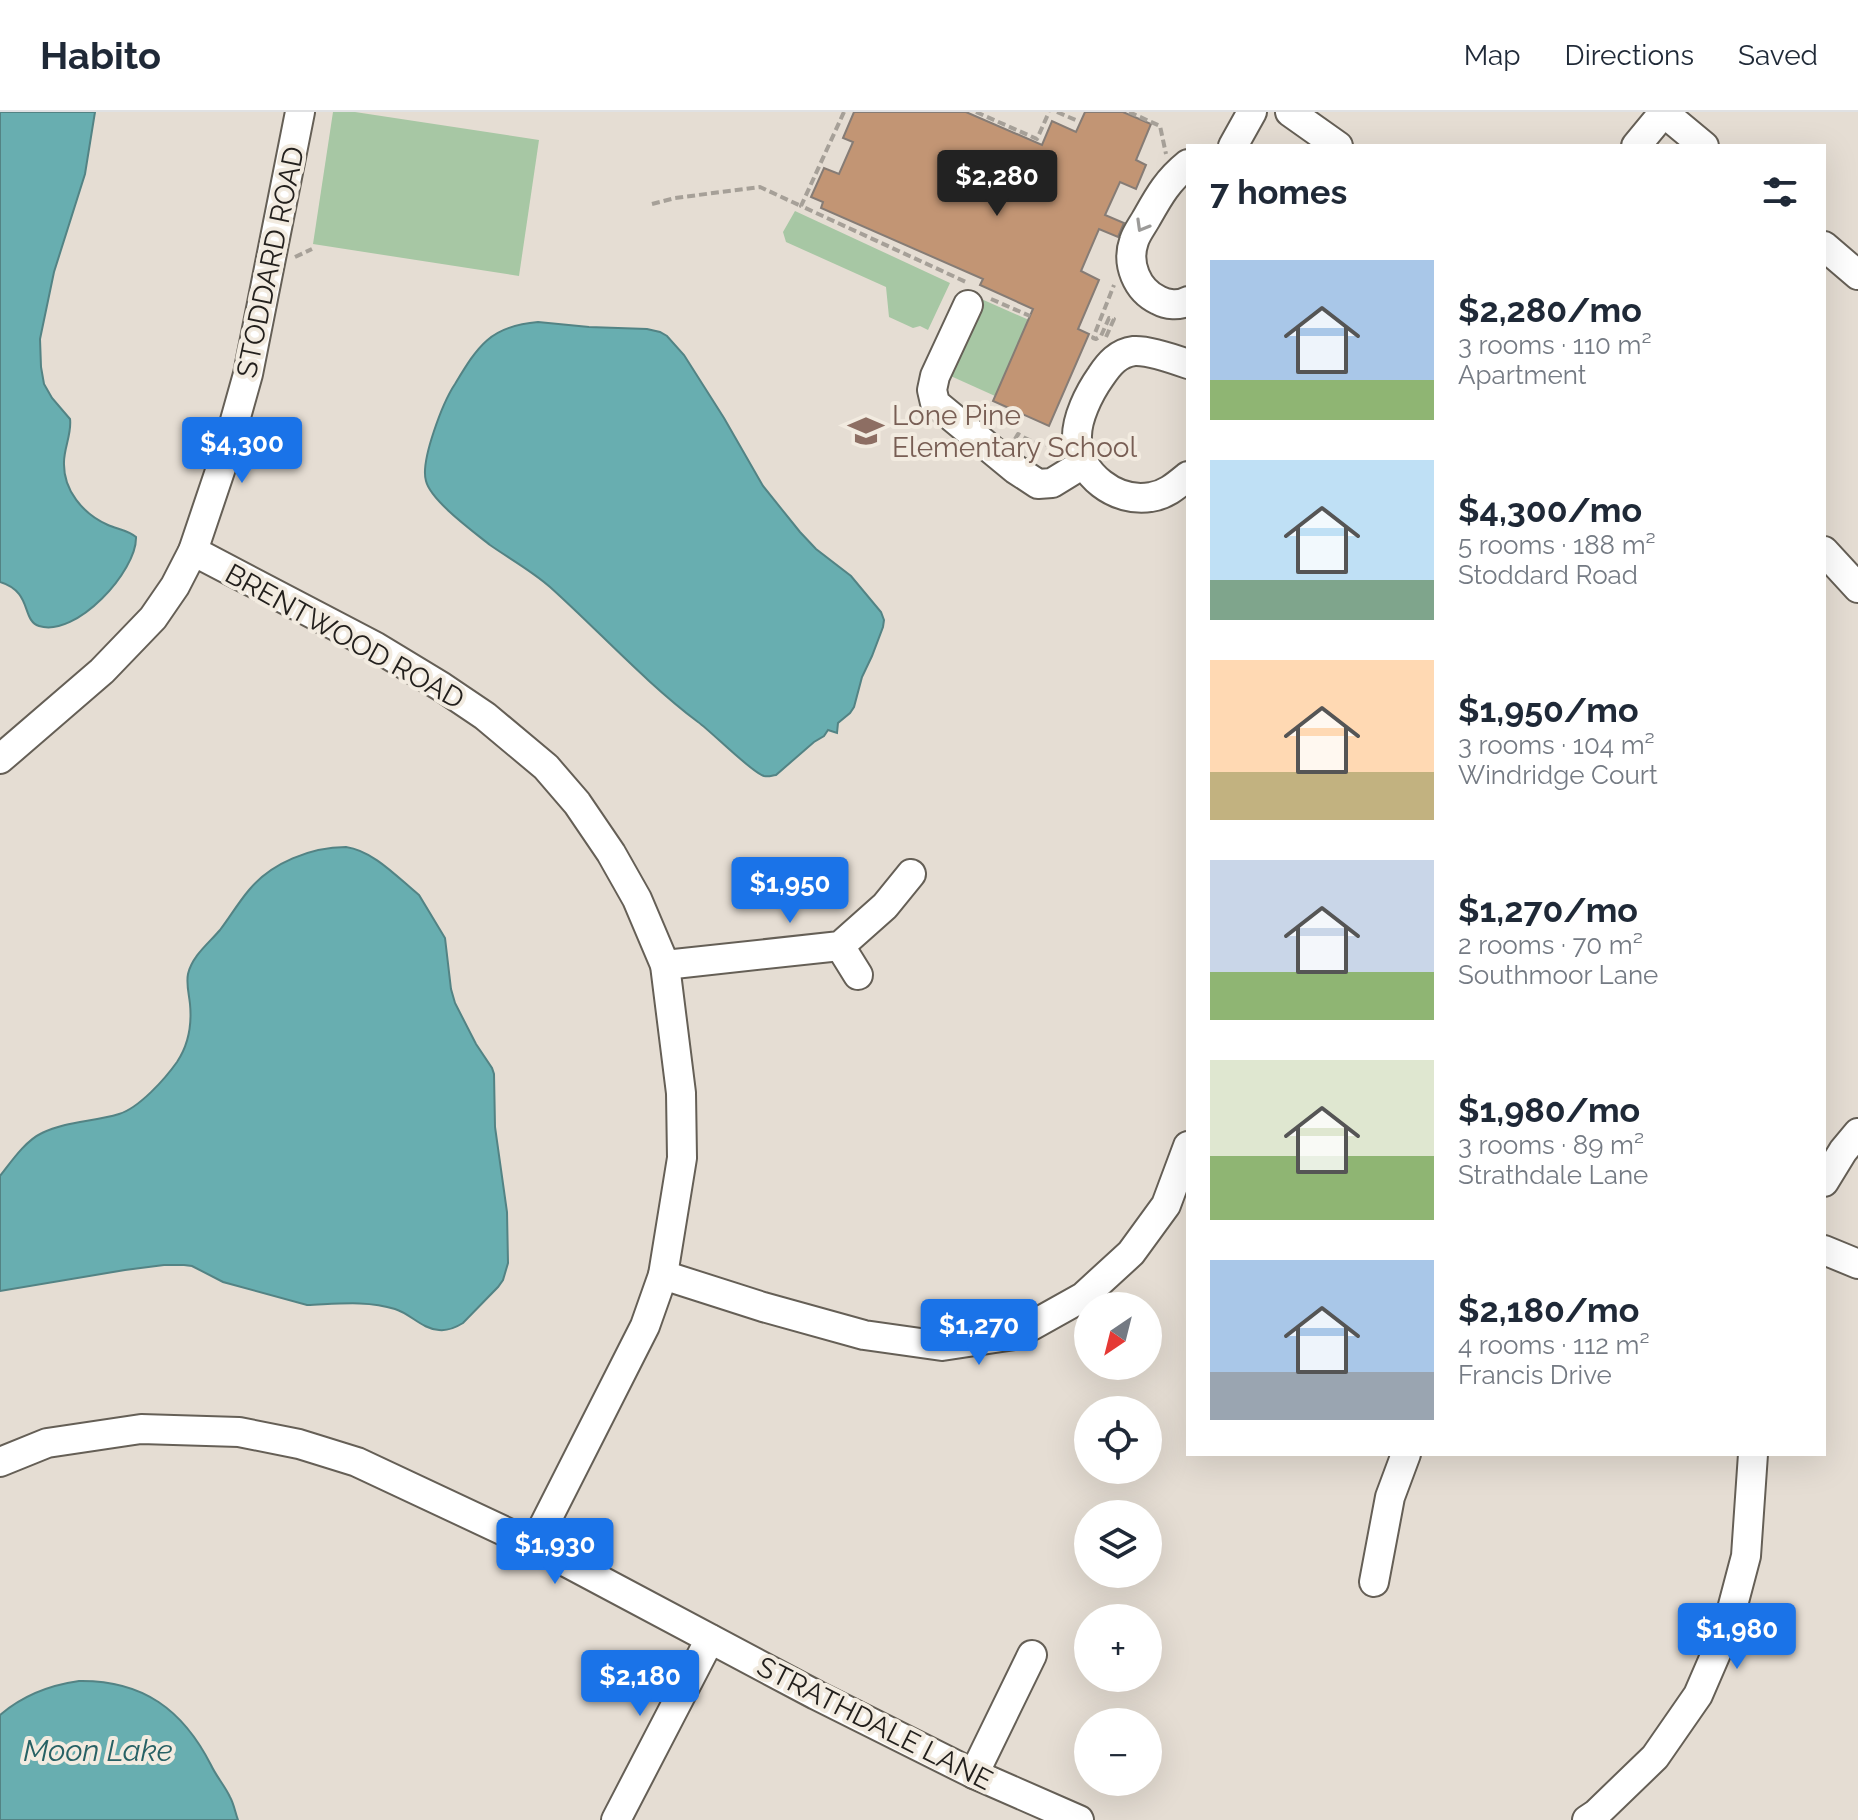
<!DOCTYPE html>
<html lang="en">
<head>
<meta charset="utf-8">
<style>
	body { margin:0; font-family:Raleway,sans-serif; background:#f2f2f3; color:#1f2937; height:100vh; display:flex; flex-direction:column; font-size:30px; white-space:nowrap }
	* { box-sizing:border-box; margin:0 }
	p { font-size:26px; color:#747a83 }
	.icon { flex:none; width:44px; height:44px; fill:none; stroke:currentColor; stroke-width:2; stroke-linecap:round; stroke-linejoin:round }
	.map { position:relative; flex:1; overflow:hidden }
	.details { position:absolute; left:1186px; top:32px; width:640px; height:1312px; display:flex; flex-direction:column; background:#fff; border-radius:0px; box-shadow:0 8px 32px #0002 }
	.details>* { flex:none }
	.needle { width:52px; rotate:215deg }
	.buttons { position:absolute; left:1074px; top:1180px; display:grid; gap:16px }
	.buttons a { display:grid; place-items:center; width:88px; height:88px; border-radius:50%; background:#fff; box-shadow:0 8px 32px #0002; font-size:40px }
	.price { position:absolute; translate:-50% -68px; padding:0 18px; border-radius:8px; background:#1a73e8; color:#fff; font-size:26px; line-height:52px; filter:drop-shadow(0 2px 4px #0008) }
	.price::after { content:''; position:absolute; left:50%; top:48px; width:24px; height:18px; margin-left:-12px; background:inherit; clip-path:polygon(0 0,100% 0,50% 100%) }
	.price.active { background:#222; color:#fff }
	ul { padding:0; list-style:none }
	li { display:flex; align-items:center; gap:24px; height:200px; padding:0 24px }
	li span { display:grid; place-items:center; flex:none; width:224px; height:160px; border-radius:0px; color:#555 }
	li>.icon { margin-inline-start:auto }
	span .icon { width:96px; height:96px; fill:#fffc; stroke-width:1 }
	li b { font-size:34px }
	h2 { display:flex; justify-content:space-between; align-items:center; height:96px; padding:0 24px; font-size:34px }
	header { display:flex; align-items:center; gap:48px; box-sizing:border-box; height:112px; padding:0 40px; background:#fff; border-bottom:2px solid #e0e1e3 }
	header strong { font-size:38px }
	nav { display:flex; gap:44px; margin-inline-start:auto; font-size:28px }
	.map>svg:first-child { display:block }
	.green { fill:#a7c7a4 }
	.water { fill:#68aeb0; stroke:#538384; stroke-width:2 }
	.building { fill:#c29574; stroke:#867c75; stroke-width:2 }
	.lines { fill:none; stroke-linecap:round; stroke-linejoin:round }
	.minor-casing { stroke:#655f56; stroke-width:32 }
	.path { stroke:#a6a098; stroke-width:4; stroke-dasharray:8 4; stroke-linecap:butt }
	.minor { stroke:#fff; stroke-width:28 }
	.oneway { stroke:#9c9b99 }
	.labels { text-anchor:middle; stroke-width:8; stroke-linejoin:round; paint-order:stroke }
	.street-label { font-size:28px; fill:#23201d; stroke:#f2ebe0 }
	.education-label { font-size:28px; fill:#785e54; stroke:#f2ebe0; text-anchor:start }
	.water-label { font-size:30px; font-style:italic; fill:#276164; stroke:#f2ebe0 }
</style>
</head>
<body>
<header>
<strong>Habito</strong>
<nav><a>Map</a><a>Directions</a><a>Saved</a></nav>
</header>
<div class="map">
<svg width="1858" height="1708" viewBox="0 0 1858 1708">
	<rect width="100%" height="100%" fill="#e5ddd3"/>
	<!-- green -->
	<g class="green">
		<path d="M333,0H355L539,28L519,164L313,132Z"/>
		<path d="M795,99L950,171L928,218L920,214L913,216L889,205L886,175L786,130L783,120Z"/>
		<path d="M979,186L1029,208L995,284L944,261Z"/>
	</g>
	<!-- water -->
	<g class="water">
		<path d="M0,0H95L85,62L54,160L40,227L41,255L44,272L52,286L70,307C72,321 64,336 64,350C63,378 83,402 108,413C117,417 128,418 136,425C137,459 76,526 39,514C21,508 33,480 0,470Z"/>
		<path d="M538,210L589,215L647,217L660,220L667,224L684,243L724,306L763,374L800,420L816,437L851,464L881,500L884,508L883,515L872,544L862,565L854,595L850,601L838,611L837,621L828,618L824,624L814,630L776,663C770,664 769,665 764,664C752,661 712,620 698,610C645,570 599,519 550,475C532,459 510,447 490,433C474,420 431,389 426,369C420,349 443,290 455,272C478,234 490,214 538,210Z"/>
		<path d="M346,735C374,739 398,766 419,783L445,826L451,877L455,891L476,932L492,956L494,962L495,1015L507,1100L508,1151L503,1168L498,1175L463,1211C455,1216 448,1219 439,1218C422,1217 411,1202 395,1197C367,1188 336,1192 307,1193L223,1170L192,1154L184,1153H164L125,1158L0,1179V1064C11,1050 25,1029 42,1021C66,1009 93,1010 119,1002C139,996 165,967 177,950C189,932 192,913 190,892C189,882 186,872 188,862C192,844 209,831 220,818C230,805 238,791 249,778C271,751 311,735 346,735Z"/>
		<path d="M79,1569C143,1568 183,1598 211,1653C216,1664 225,1674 230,1685C234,1692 235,1700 238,1708H0V1603C22,1584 51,1573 79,1569Z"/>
	</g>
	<!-- building -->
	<path class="building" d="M854,0H966L1042,33L1052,9L1076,20L1085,0H1123L1151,12L1136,48L1146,53L1136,77L1120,70L1105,103L1124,111L1118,125L1099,117L1081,159L1099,168L1078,217L1089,222L1049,314L993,289L1033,197L980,173L983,167L821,96L823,90L811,85L824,56L839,62L853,30L843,26Z"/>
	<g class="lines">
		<!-- minor casing -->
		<g class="minor-casing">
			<g id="minor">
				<path d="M1290,0L1338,34"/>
				<path d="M1663,0L1704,34"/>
				<path d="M1233,34L1252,0"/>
				<path d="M1636,34L1664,0"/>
				<path d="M1188,52C1167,69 1159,84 1146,107C1142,114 1136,122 1134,129C1126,152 1137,178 1158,188C1167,193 1179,194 1188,189"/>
				<path d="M1824,134L1858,163"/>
				<path d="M968,193L935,264L932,278L935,291L1015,357L1038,372L1052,371L1083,352"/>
				<path d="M1188,252C1174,247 1148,238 1134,239C1118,241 1109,252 1101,264C1089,281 1076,307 1077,327C1079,363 1116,391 1151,385C1166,383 1177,373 1188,364"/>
				<path d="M193,439L376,535L442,575L485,604L546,655L577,691L611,741L637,787L665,853L681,981L682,1046L663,1163L645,1214L534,1433"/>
				<path d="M1824,439L1858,476"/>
				<path d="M0,647L102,559L153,506L175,474L193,439L225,344L248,262L300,0"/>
				<path d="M840,834L858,863"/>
				<path d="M665,853L840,834L885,794L911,762"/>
				<path d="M1824,1070L1843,1039L1858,1021"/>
				<path d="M1824,1138L1858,1152"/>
				<path d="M663,1163L763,1195L864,1223L942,1234L1015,1223L1083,1185L1131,1141L1166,1093L1188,1034"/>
				<path d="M0,1350L47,1331L141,1317L239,1320L299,1332L357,1350L534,1433L816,1583L974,1662L1079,1708"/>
				<path d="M1374,1470L1390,1385L1406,1342"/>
				<path d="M974,1662L1032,1543"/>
				<path d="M616,1708L710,1527"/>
				<path d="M1587,1708L1596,1702L1655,1645L1698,1583L1727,1516L1746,1444L1753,1342"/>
			</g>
		</g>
		<!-- path -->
		<g class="path">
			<path d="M844,0L801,94L966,170"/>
			<path d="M976,0L1037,27L1049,0"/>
			<path d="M1057,0L1078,9"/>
			<path d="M1129,0L1160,14L1166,42"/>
			<path d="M652,92L675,86L760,75L801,94"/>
			<path d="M295,145L312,137"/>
			<path d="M991,187L1030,204"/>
			<path d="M1106,225L1114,207L1109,206L1101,224L1096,227L1093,226L1114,173"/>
			<path d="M1015,327L1018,322C1031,330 1042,334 1057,333"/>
		</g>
		<!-- minor -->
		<use href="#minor" class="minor"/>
	</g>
	<!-- one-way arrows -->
	<defs><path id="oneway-chevron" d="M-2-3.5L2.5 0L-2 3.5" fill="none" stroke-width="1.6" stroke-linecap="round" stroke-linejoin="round" transform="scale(2)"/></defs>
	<use class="oneway" href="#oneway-chevron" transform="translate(1142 114) rotate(120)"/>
	<!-- icons -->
	<defs>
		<g id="school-bare" transform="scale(2.76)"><path d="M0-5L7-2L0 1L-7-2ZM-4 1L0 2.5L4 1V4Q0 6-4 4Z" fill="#8d6e63" stroke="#f2ebe0" stroke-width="2.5" paint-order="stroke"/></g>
	</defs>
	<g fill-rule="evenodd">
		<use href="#school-bare" x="866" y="319"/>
	</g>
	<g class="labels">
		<!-- street labels -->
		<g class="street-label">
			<text transform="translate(270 150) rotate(-78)" y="10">STODDARD ROAD</text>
			<text transform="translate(345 524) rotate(29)" y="10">BRENTWOOD ROAD</text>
			<text transform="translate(875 1611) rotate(27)" y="10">STRATHDALE LANE</text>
		</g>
		<!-- education labels -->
		<g class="education-label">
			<text x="892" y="313">Lone Pine<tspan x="892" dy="32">Elementary School</tspan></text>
		</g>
		<!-- water labels -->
		<g class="water-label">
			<text x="98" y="1649">Moon Lake</text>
		</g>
	</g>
</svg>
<div class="buttons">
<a><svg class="needle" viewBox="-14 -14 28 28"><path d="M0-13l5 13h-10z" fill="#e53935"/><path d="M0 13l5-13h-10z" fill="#747a83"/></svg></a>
<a><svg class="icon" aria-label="locate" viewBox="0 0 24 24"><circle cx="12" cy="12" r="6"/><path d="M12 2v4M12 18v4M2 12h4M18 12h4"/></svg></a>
<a><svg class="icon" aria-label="layers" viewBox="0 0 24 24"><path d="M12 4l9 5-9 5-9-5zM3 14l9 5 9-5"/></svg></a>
<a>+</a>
<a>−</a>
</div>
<b class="price active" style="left:997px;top:106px">$2,280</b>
<b class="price" style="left:242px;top:373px">$4,300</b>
<b class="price" style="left:790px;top:813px">$1,950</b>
<b class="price" style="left:979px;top:1255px">$1,270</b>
<b class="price" style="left:555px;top:1474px">$1,930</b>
<b class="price" style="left:1737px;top:1559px">$1,980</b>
<b class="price" style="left:640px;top:1606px">$2,180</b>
<section class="details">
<h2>7 homes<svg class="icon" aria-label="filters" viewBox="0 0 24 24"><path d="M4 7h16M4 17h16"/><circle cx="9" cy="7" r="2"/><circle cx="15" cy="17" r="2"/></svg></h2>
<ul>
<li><span style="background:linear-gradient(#a9c7e8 75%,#8fb573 0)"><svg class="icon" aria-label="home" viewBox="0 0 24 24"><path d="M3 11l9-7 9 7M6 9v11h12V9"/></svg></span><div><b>$2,280/mo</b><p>3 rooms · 110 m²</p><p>Apartment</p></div></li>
<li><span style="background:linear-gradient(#bfe0f5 75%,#7fa58c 0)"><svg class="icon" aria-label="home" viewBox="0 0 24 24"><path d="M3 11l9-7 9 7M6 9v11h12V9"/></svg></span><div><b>$4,300/mo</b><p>5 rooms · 188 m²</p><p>Stoddard Road</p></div></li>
<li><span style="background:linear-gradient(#ffd9b3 70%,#c2b280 0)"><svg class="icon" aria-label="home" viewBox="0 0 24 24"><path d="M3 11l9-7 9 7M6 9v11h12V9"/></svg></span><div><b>$1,950/mo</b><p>3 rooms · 104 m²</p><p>Windridge Court</p></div></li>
<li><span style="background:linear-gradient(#c9d6e8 70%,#8fb573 0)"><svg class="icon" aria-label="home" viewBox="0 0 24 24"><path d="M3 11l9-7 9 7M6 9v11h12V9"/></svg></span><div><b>$1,270/mo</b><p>2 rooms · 70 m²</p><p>Southmoor Lane</p></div></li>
<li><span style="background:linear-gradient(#dfe7d0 60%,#8fb573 0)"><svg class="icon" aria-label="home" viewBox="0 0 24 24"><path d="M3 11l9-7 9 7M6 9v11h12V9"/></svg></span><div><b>$1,980/mo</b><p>3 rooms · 89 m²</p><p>Strathdale Lane</p></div></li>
<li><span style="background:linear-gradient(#a9c7e8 70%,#9aa5b1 0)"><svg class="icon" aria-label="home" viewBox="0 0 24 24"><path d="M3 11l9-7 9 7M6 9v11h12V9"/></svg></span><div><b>$2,180/mo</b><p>4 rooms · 112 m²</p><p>Francis Drive</p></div></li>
</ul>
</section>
</div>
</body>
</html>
